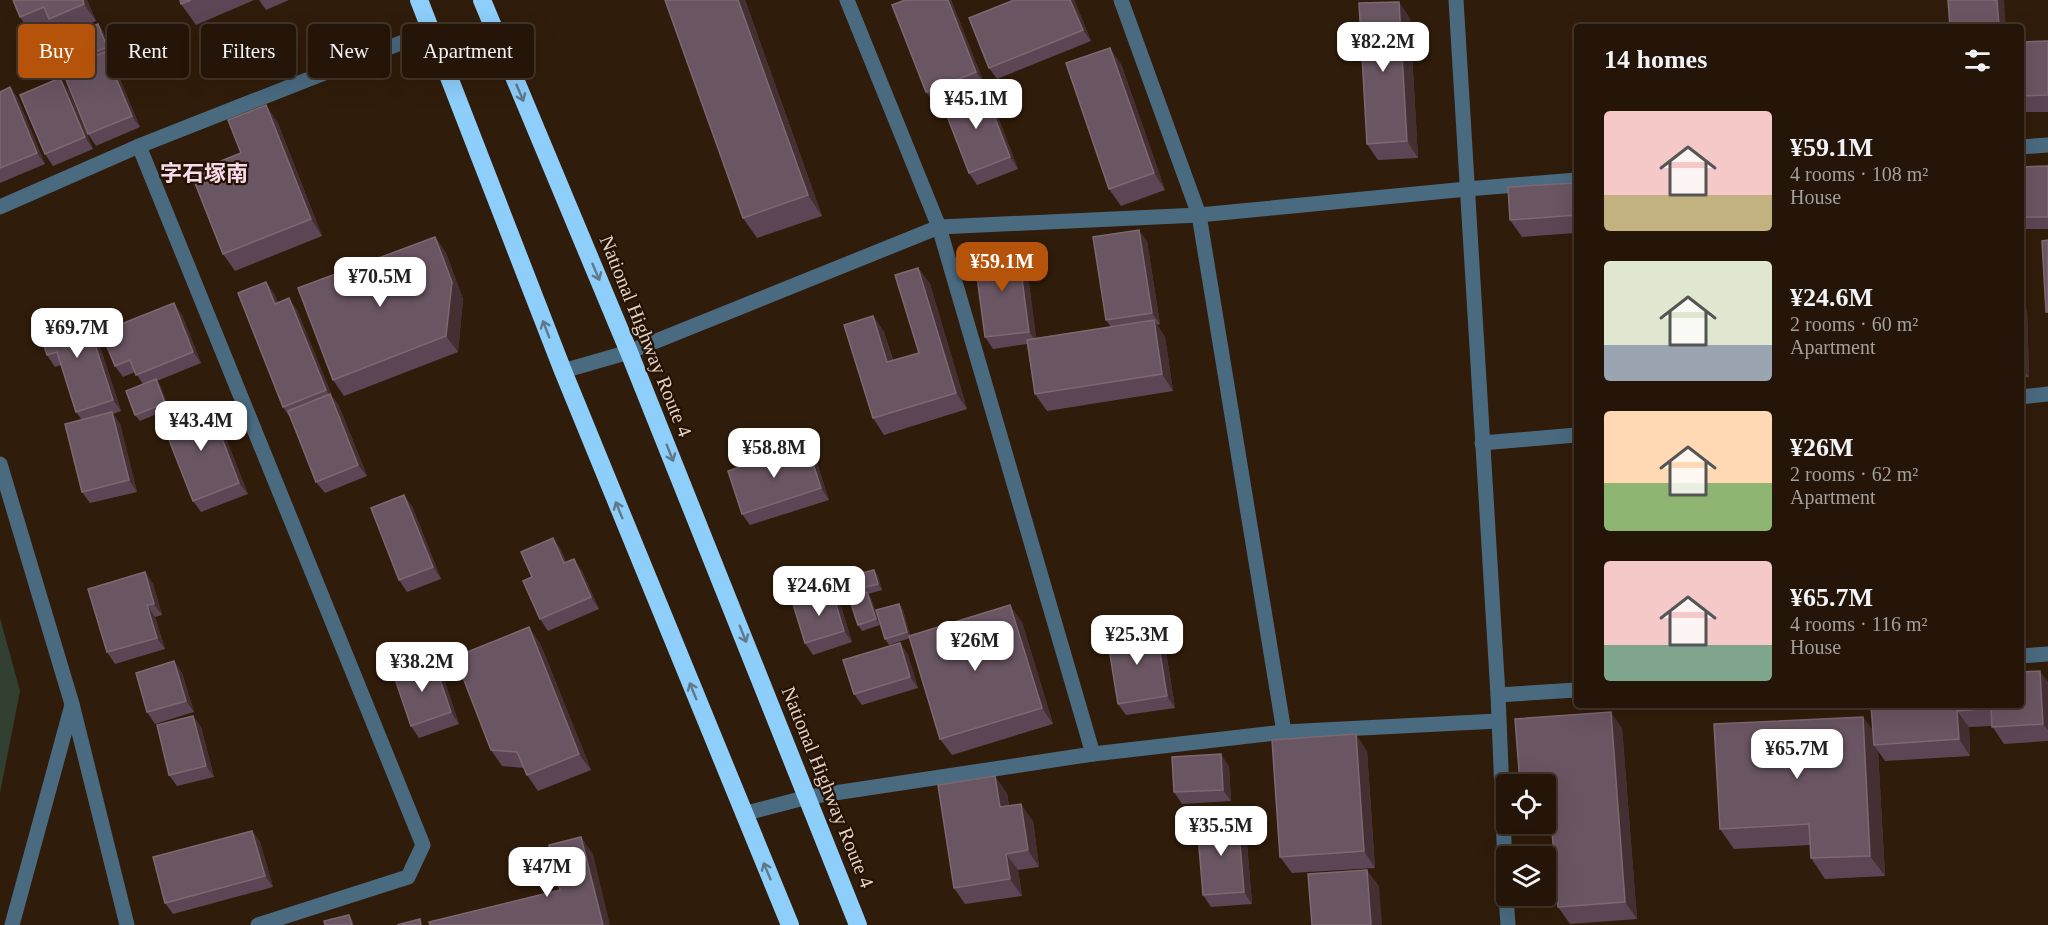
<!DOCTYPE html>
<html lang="en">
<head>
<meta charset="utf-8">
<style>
	body { margin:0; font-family:"Times New Roman","Noto Sans JP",serif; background:#302216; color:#f1f3f6; height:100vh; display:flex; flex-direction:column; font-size:22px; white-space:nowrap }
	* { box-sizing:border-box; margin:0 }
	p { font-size:20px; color:#a39f9c }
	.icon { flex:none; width:33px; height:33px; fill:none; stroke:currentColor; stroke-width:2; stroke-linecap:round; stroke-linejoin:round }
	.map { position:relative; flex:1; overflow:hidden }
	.side { position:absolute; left:1574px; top:24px; width:450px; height:684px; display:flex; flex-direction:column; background:#241508; border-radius:6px; box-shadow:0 6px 24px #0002,0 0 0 2px #413429 }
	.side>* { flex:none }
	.guide { position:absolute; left:18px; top:24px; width:570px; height:54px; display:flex; gap:12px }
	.fabs { position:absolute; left:1496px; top:774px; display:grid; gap:12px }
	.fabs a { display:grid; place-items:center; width:60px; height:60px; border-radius:6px; background:#241508; box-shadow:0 6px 24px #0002,0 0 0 2px #413429; font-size:30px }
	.price { position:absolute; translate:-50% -51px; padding:0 14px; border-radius:12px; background:#fff; color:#222; font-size:20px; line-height:39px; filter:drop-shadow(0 2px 3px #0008) }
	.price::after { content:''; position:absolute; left:50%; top:36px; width:18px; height:14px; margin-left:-9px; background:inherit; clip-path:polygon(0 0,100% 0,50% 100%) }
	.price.selected { background:#b45309; color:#fff }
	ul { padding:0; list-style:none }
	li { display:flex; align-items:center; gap:18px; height:150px; padding:0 30px }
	li span { display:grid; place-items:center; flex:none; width:168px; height:120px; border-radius:6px; color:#555 }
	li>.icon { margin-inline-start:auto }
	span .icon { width:72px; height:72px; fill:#fffc; stroke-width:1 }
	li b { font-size:26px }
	h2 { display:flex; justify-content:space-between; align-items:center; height:72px; padding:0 30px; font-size:26px }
	.chip { padding:0 21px; border-radius:6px; background:#241508; box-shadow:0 6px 24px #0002,0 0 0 2px #413429; font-size:21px; line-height:54px }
	.chip.selected { background:#b45309; color:#fff }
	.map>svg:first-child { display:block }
	.green { fill:#314031 }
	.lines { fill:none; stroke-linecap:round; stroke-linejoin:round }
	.minor { stroke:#4a6a80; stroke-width:15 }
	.highway { stroke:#8dcefb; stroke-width:18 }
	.wall { fill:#5c4656 }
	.shaded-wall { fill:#442f32 }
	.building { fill:#6a5562; stroke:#7d6872; stroke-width:1.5 }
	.oneway { stroke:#5f798b }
	.labels { text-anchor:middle; stroke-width:4.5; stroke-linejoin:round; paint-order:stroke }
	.street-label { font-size:20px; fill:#e0d2c7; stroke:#261202 }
	.quarter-label { font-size:22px; font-weight:bold; fill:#f8daeb; stroke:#261202 }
</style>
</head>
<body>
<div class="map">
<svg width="2048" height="925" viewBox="0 0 2048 925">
	<rect width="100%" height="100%" fill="#301c0a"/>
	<!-- green -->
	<path class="green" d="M0,618L20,691L0,793Z"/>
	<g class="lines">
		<!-- minor -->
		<g class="minor">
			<path d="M847,0L939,227L1093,754"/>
			<path d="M1121,0L1199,215L1284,732"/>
			<path d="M1456,0L1498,695L1506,889"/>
			<path d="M139,146L423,845L408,877L258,925"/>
			<path d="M2020,147L2048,145"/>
			<path d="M0,207L139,146L431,31"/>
			<path d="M563,371L629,352L939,227L1199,215L1467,189L1576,180"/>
			<path d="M2020,397L2048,394"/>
			<path d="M1482,443L1576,435"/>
			<path d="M0,464L72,704L127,925"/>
			<path d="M2020,656L2048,654"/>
			<path d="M1498,695L1576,690"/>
			<path d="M743,814L808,797L1093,754L1284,732L1498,721"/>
			<path d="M1506,896L1508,925"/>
			<path d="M12,925L72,705"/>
		</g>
		<!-- highway -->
		<g class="highway">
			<path d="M419,0L563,371L790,925"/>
			<path d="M482,0L629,352L858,925"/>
		</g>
	</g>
	<!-- wall -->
	<g class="wall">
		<path d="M13,0H87L96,21L60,36L52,25L31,33L20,17Z"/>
		<path d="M180,0H254L196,25L181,4Z"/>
		<path d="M259,0H289L266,10Z"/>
		<path d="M745,0L822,216L757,238L743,218Z"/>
		<path d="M951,0L984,83L934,103L926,92Z"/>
		<path d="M1074,0L1091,41L997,79L989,68Z"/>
		<path d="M1410,18L1418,158L1378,160L1367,144Z"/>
		<path d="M98,24L102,30L112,53L107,54L113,63L140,127L96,146L88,134L73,65L71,62Z"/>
		<path d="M2048,41V112H2020V42Z"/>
		<path d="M1121,64L1165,190L1121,206L1109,189Z"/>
		<path d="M10,87L18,99L45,164L0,183V92Z"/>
		<path d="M68,89L93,149L53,166L45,154Z"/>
		<path d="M991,99L1018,169L977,185L969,173Z"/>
		<path d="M277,121L322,236L235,271L223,254L241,153Z"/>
		<path d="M2048,166V229H2025L2020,223V167Z"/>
		<path d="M1576,183V233L1522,237L1510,220Z"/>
		<path d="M435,237L446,253L463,299L458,352L344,396L333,380Z"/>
		<path d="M1147,241L1160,324L1157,325L1165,337L1173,391L1047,411L1035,394L1027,344L993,349L985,337L1026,260L1036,338L1111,327L1106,320Z"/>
		<path d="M918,268L930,284L967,409L884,435L873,418V316L884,332L893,360L919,353Z"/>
		<path d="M274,293L278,303L297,310L332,396L339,406L367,476L325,493L316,482L291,419L283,407Z"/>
		<path d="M2020,300L2027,310L2029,377L2020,378Z"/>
		<path d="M84,310L92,322L121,411L113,414L120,424L137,492L90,503L82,492V420L76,412L61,365L55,367L47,355Z"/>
		<path d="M182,315L201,363L157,381L160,385L169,409L140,421L135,415L143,384L135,372L123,377L115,366Z"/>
		<path d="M217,416L248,494L201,512L193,501Z"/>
		<path d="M815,457L829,500L750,525L742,514Z"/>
		<path d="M412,506L441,579L407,592L399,580Z"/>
		<path d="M553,538L561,550L566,562L582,571L599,609L548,631L540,619L532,577Z"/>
		<path d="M874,570L878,576L882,590L868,594L871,598L880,625L862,631L858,625L853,597L850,591Z"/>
		<path d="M145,572L153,584L162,615L155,617L165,649L115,664L107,652Z"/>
		<path d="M840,603L852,642L813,655L805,643Z"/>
		<path d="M899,604L903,610L910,636L1022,622L1053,724L952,755L940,739L910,638L889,645L885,639Z"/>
		<path d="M1156,628L1164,639L1175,708L1126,715L1118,704Z"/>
		<path d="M540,643L591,770L538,791L527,775L524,768L502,766L491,750Z"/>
		<path d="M900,643L908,655L918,688L862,705L854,694Z"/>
		<path d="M174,661L182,673L194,712L155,724L147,712Z"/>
		<path d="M441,670L459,724L419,738L411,726Z"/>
		<path d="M2048,682V741L2004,744L1992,726L1969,727L1970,756L1885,761L1878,751L1885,876L1825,879L1811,858L1810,845L1734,849L1720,829L1873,731Z"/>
		<path d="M193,716L201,727L214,777L177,786L169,775Z"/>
		<path d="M1622,728L1637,919L1570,924L1558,907L1550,798H1545V784H1521L1520,783Z"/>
		<path d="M1367,751L1375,868L1292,873L1280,857Z"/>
		<path d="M1229,766L1231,801L1182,804L1174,792Z"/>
		<path d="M1007,793L1009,806L1033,821L1039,867L1018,870L1022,896L965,904L954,888Z"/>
		<path d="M252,831L260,842L273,887L173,914L165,903Z"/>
		<path d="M1246,831L1252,904L1211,907L1203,895Z"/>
	</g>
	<!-- shaded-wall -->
	<g class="shaded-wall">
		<path d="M83,0H87L96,21L84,4Z"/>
		<path d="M738,0H745L822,216L808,195Z"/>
		<path d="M948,0H951L984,83L976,72Z"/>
		<path d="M1070,0H1074L1091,41L1083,30Z"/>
		<path d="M1997,0H2004L2006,27H1999Z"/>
		<path d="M1399,2L1410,18L1418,158L1407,141Z"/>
		<path d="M98,24L102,30L112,53L107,47Z"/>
		<path d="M1110,48L1121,64L1165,190L1154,173Z"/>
		<path d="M105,52L113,63L140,127L132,116Z"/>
		<path d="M60,78L68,89L93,149L85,137Z"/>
		<path d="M10,87L18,99L45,164L37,153Z"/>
		<path d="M983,87L991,99L1018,169L1010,157Z"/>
		<path d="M266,105L277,121L322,236L311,219Z"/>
		<path d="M1139,230L1147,241L1160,324L1152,313Z"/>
		<path d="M435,237L446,253L463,299L458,352L446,336Z"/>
		<path d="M1018,248L1026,260L1037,343L1029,332Z"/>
		<path d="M918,268L930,284L967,409L956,393Z"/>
		<path d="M266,282L274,293L283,316L275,304Z"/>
		<path d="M289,298L297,310L332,396L339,406L367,476L358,465L333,400L326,390Z"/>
		<path d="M2020,300L2027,310L2029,377L2021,366Z"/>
		<path d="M174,303L182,315L201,363L193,352Z"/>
		<path d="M84,310L92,322L121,411L113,400Z"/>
		<path d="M873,316L884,332L898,379L887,362Z"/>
		<path d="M1154,320L1165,337L1173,391L1162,374Z"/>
		<path d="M156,379L160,385L169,409L165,403Z"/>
		<path d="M209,404L217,416L248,494L239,483Z"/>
		<path d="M112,412L120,424L137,492L129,480Z"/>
		<path d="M807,445L815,457L829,500L821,488Z"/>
		<path d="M404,495L412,506L441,579L433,567Z"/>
		<path d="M553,538L561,550L572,575L564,563Z"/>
		<path d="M574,559L582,571L599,609L591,597Z"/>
		<path d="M874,570L878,576L882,590L878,584Z"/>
		<path d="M145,572L153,584L162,615L154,604Z"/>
		<path d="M832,591L840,603L852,642L844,631Z"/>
		<path d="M867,592L871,598L880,625L876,619Z"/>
		<path d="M899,604L903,610L911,638L907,632Z"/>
		<path d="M147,605L155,617L165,649L157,638Z"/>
		<path d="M1010,605L1022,622L1053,724L1042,708Z"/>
		<path d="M529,627L540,643L591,770L579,754Z"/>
		<path d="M1156,628L1164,639L1175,708L1167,696Z"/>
		<path d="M900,643L908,655L918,688L910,677Z"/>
		<path d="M433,659L441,670L459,724L451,712Z"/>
		<path d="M174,661L182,673L194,712L186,701Z"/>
		<path d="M2040,671L2048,682V730L2043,724Z"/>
		<path d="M1957,711L1969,727L1970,756L1959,739Z"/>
		<path d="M1611,712L1622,728L1637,919L1625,902Z"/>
		<path d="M193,716L201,727L214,777L206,766Z"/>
		<path d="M1863,717L1878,737L1874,745L1878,751L1885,876L1870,856Z"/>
		<path d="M1356,734L1367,751L1375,868L1364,851Z"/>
		<path d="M1221,754L1229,766L1231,801L1223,790Z"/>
		<path d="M995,776L1007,793L1011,824L1000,807Z"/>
		<path d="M1021,804L1033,821L1039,867L1028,850Z"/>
		<path d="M1238,819L1246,831L1252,904L1244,892Z"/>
		<path d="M252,831L260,842L273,887L265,876Z"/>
		<path d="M581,837L593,854L610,925H603Z"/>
		<path d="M1006,854L1018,870L1022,896L1010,879Z"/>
		<path d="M1367,870L1379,886L1382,925H1371Z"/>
		<path d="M349,915L353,921L354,925H352Z"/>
	</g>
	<!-- building -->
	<g class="building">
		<path d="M13,0H83L84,4L49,19L44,7L20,17Z"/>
		<path d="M180,0H191L181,4Z"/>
		<path d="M665,0H738L808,195L743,218Z"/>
		<path d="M905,0H948L976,72L926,92L892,5Z"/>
		<path d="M1014,0H1070L1083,30L989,68L969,18Z"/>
		<path d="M1948,0H1997L1999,27H1950Z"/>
		<path d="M1399,2L1407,141L1367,144L1359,3Z"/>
		<path d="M98,24L107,47L71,62L62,39Z"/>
		<path d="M2048,41V95L2020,96V42Z"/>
		<path d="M1110,48L1154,173L1109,189L1066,63Z"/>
		<path d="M105,52L132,116L88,134L62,70Z"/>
		<path d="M60,78L85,137L45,154L20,95Z"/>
		<path d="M10,87L37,153L0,168V92Z"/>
		<path d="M983,87L1010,157L969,173L942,103Z"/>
		<path d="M266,105L311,219L223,254L191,173L241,153L228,120Z"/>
		<path d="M2048,166V217H2020V167Z"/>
		<path d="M1576,183V215L1510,220L1508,187Z"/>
		<path d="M1139,230L1152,313L1106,320L1093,237Z"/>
		<path d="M435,237L452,282L446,336L333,380L298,288Z"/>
		<path d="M2048,240V312H2046L2042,241Z"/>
		<path d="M1018,248L1029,332L985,337L974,254Z"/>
		<path d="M918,268L956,393L873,418L844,325L873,316L887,362L919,353L895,275Z"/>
		<path d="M266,282L275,304L289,298L326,390L283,407L238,293Z"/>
		<path d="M174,303L193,352L136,375L130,360L115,366L101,332Z"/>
		<path d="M84,310L113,400L76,412L57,352L47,355L37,325Z"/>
		<path d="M1154,320L1162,374L1035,394L1027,340Z"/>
		<path d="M156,379L165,403L135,415L126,391Z"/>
		<path d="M330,394L358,465L316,482L288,411Z"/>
		<path d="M209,404L239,483L193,501L162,422Z"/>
		<path d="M112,412L129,480L82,492L65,424Z"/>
		<path d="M807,445L821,488L742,514L728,471Z"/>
		<path d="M404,495L433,567L399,580L371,508Z"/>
		<path d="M553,538L564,563L574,559L591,597L540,619L523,581L532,577L521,552Z"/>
		<path d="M874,570L878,584L850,591L846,577Z"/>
		<path d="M145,572L154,604L147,605L157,638L107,652L88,589Z"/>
		<path d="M832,591L844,631L805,643L793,604Z"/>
		<path d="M867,592L876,619L858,625L849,598Z"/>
		<path d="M899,604L907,632L885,639L876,610Z"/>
		<path d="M1010,605L1042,708L940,739L909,636Z"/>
		<path d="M529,627L579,754L527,775L517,752L491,750L455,657Z"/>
		<path d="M1156,628L1167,696L1118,704L1107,636Z"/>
		<path d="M900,643L910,677L854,694L843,660Z"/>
		<path d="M433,659L451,712L411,726L393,673Z"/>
		<path d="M174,661L186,701L147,712L136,673Z"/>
		<path d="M2040,671L2043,724L1992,727L1991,708L1957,711L1959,739L1874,745L1871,705H2020V672Z"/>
		<path d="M1611,712L1625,902L1558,907L1548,780L1520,783L1515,719Z"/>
		<path d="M193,716L206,766L169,775L157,725Z"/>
		<path d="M1863,717L1870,856L1811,858L1809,824L1720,829L1714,724Z"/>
		<path d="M1356,734L1364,851L1280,857L1272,740Z"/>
		<path d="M1221,754L1223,790L1174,792L1172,757Z"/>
		<path d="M995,776L1000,807L1021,804L1028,850L1006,854L1010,879L954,888L938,785Z"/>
		<path d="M1238,819L1244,892L1203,895L1197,823Z"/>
		<path d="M252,831L265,876L165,903L153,857Z"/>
		<path d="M581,837L603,925H430L429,922L560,890L549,845Z"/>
		<path d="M1367,870L1371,925H1312L1308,874Z"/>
		<path d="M349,915L352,925H325L324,921Z"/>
		<path d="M420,919L421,925H397Z"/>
	</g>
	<!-- one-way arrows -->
	<defs><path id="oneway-shaft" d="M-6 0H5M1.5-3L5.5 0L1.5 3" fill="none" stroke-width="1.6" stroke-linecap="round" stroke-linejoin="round" transform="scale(1.5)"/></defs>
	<g class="oneway">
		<use href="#oneway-shaft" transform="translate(520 93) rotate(67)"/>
		<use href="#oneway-shaft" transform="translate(596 272) rotate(67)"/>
		<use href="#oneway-shaft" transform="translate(546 329) rotate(-111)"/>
		<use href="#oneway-shaft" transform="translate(670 453) rotate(68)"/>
		<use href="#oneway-shaft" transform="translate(619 510) rotate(-112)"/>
		<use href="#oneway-shaft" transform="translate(743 634) rotate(68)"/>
		<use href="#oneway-shaft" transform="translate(693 691) rotate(-112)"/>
		<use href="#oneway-shaft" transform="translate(767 871) rotate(-113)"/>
	</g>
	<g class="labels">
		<!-- street labels -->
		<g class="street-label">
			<text transform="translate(646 336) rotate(68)" y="7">National Highway Route 4</text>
			<text transform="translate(828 787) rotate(68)" y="7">National Highway Route 4</text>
		</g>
		<!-- quarter labels -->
		<g class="quarter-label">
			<text x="204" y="181">字石塚南</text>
		</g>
	</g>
</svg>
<div class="fabs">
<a><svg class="icon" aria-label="locate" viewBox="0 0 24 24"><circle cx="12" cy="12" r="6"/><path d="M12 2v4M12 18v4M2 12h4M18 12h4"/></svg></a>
<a><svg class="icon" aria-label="layers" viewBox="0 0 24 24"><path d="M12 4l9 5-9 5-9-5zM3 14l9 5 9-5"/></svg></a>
</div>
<b class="price" style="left:1383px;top:73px">¥82.2M</b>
<b class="price" style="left:976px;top:130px">¥45.1M</b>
<b class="price selected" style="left:1002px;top:293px">¥59.1M</b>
<b class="price" style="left:380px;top:308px">¥70.5M</b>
<b class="price" style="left:77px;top:359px">¥69.7M</b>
<b class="price" style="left:201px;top:452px">¥43.4M</b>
<b class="price" style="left:774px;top:479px">¥58.8M</b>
<b class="price" style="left:819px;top:617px">¥24.6M</b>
<b class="price" style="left:1137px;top:666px">¥25.3M</b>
<b class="price" style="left:975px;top:672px">¥26M</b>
<b class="price" style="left:422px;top:693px">¥38.2M</b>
<b class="price" style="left:1797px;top:780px">¥65.7M</b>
<b class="price" style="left:1221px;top:857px">¥35.5M</b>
<b class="price" style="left:547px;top:898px">¥47M</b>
<div class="guide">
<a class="chip selected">Buy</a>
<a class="chip">Rent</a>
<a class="chip">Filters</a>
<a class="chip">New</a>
<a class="chip">Apartment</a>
</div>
<section class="side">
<h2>14 homes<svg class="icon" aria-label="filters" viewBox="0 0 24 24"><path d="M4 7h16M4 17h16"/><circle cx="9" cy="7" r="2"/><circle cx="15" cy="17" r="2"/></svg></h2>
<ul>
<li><span style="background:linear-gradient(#f6c9c9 70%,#c2b280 0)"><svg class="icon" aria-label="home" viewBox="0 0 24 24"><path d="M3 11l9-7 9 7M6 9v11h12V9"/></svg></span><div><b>¥59.1M</b><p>4 rooms · 108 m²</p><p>House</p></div></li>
<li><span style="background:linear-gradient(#dfe7d0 70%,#9aa5b1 0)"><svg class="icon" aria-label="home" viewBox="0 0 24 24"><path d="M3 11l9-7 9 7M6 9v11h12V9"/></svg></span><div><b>¥24.6M</b><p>2 rooms · 60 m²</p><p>Apartment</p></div></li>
<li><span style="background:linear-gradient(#ffd9b3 60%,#8fb573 0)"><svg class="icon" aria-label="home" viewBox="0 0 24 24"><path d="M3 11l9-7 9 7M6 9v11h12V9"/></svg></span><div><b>¥26M</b><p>2 rooms · 62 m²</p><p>Apartment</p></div></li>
<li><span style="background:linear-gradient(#f6c9c9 70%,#7fa58c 0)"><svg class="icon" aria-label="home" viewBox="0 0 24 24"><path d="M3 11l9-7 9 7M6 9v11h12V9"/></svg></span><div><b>¥65.7M</b><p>4 rooms · 116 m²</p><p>House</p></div></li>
</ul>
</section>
</div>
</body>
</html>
